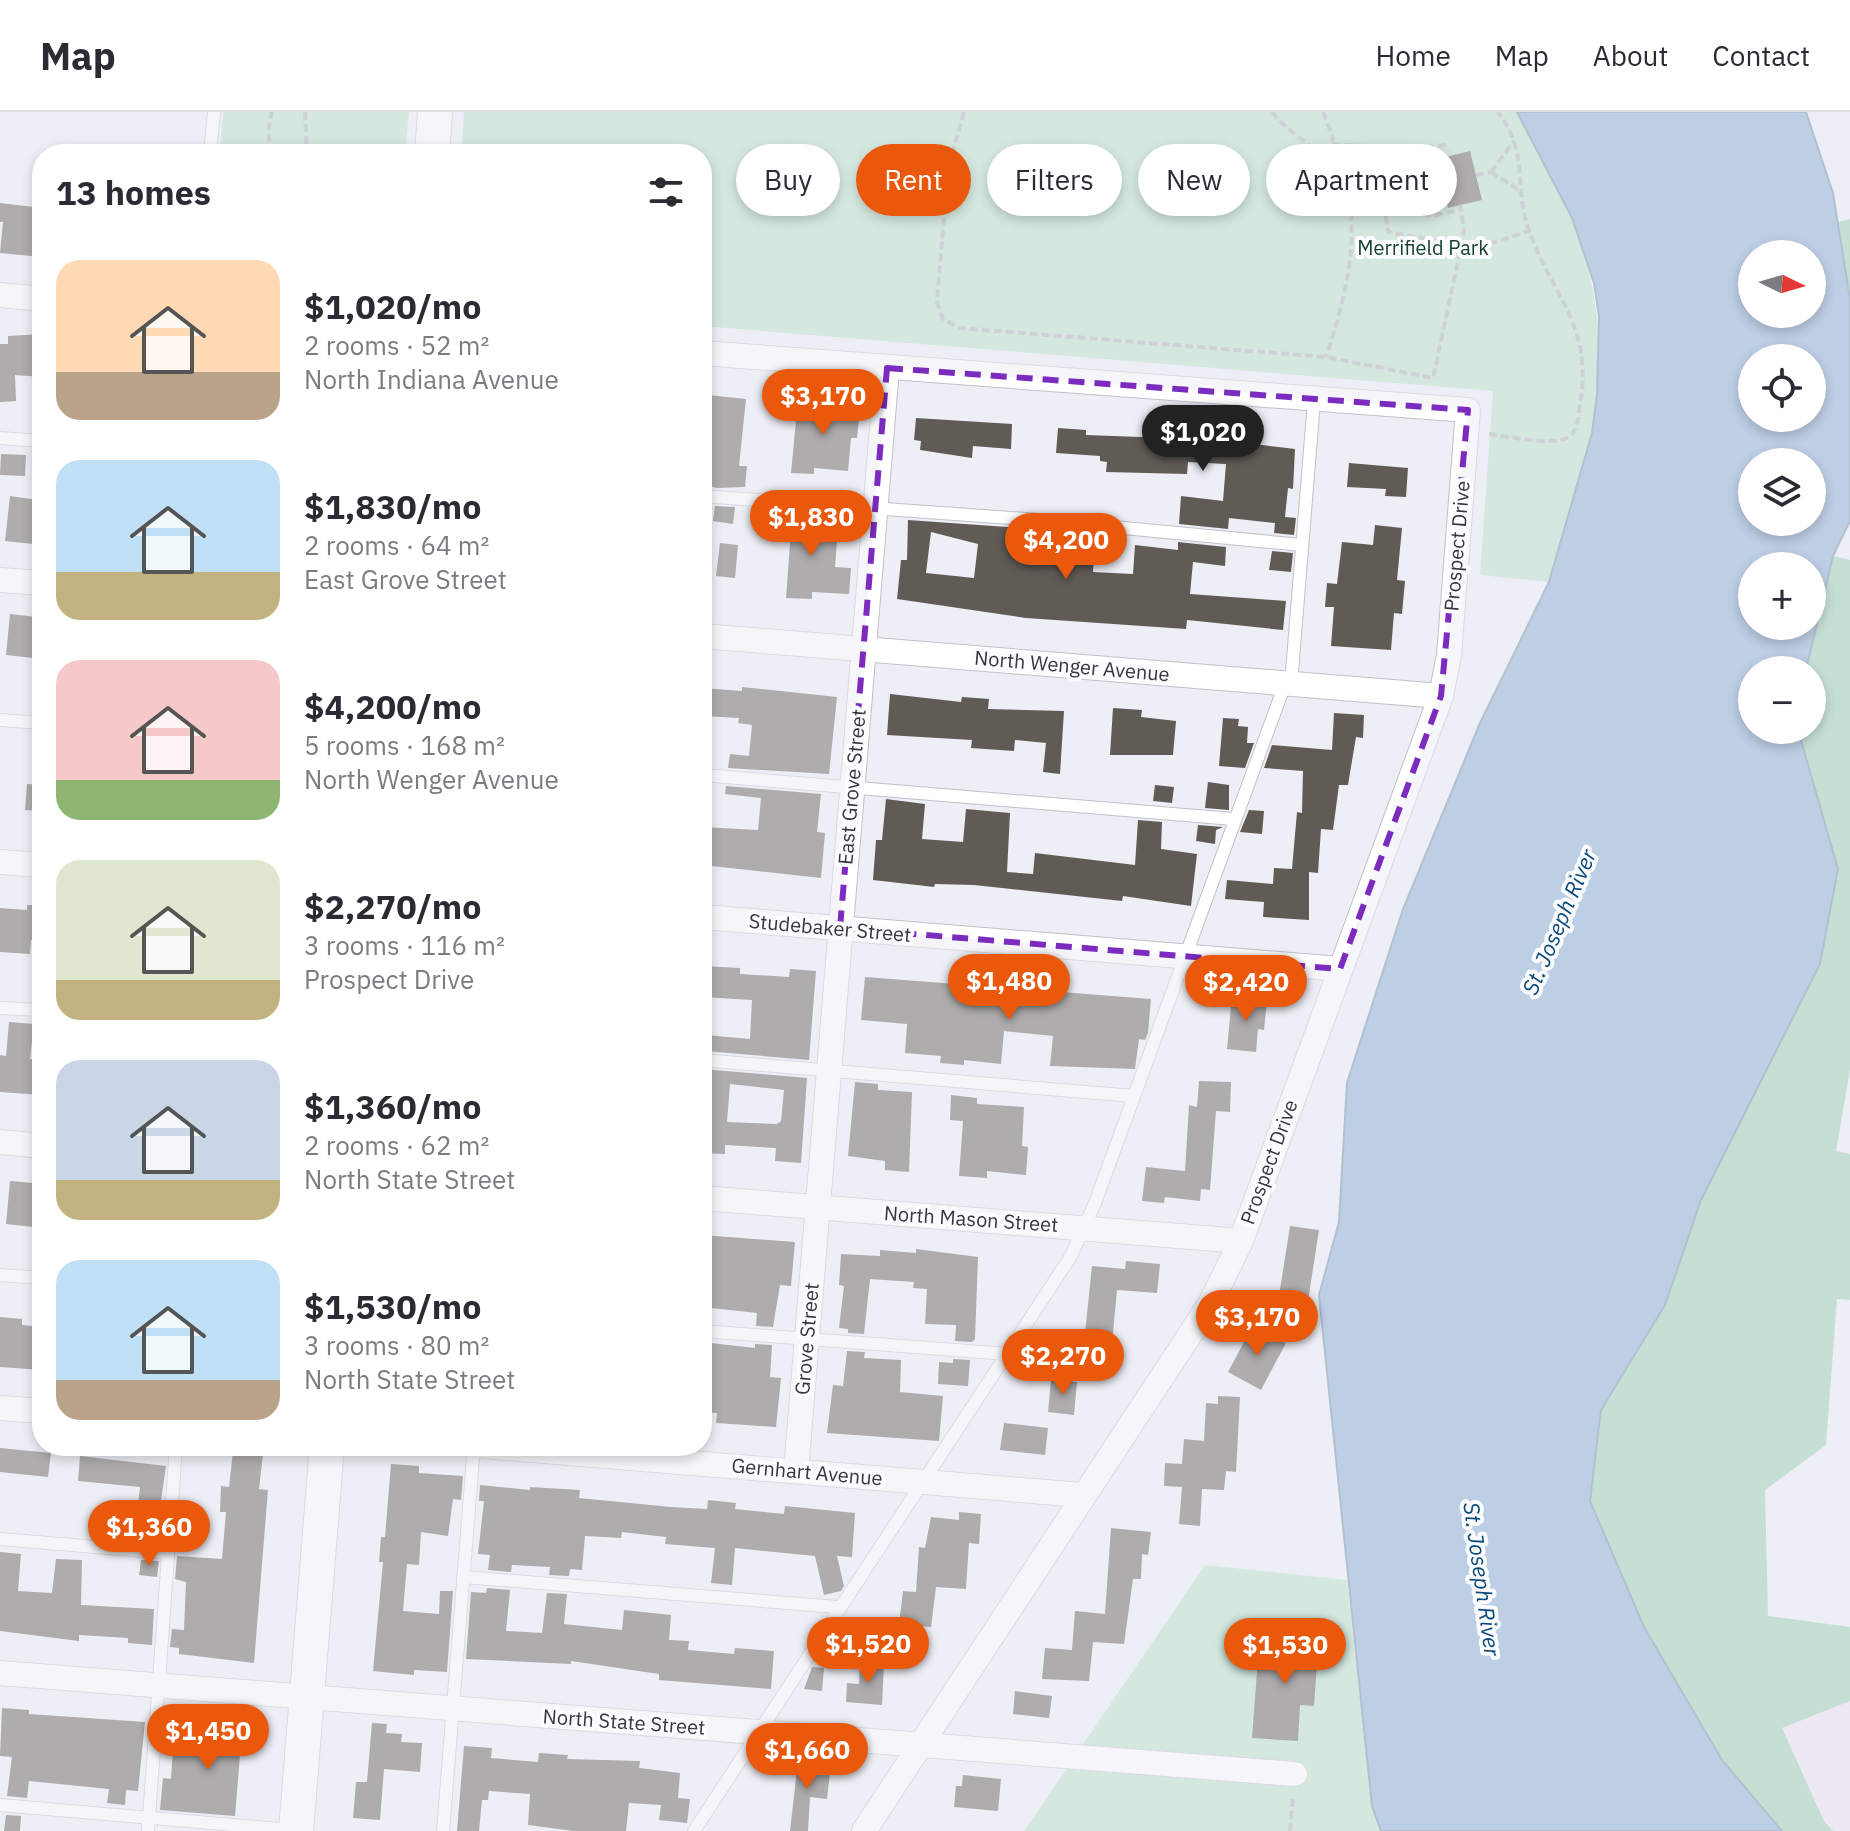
<!DOCTYPE html>
<html lang="en">
<head>
<meta charset="utf-8">
<style>
	body { margin:0; font-family:"IBM Plex Sans",sans-serif; background:#f2f2f3; color:#2b2b33; height:100vh; display:flex; flex-direction:column; font-size:30px; white-space:nowrap }
	* { box-sizing:border-box; margin:0 }
	p { font-size:26px; color:#7c7c81 }
	.icon { flex:none; width:44px; height:44px; fill:none; stroke:currentColor; stroke-width:2; stroke-linecap:round; stroke-linejoin:round }
	.map { position:relative; flex:1; overflow:hidden }
	.details { position:absolute; left:32px; top:32px; width:680px; height:1312px; display:flex; flex-direction:column; background:#fff; border-radius:32px; box-shadow:0 4px 12px #0003 }
	.details>* { flex:none }
	.guide { position:absolute; left:736px; top:32px; width:760px; height:72px; display:flex; gap:16px }
	.needle { width:52px; rotate:95deg }
	.fabs { position:absolute; left:1738px; top:128px; display:grid; gap:16px }
	.fabs a { display:grid; place-items:center; width:88px; height:88px; border-radius:50%; background:#fff; box-shadow:0 4px 12px #0003; font-size:40px }
	.price { position:absolute; translate:-50% -68px; padding:0 18px; border-radius:28px; background:#ea580c; color:#fff; font-size:26px; line-height:52px; filter:drop-shadow(0 2px 4px #0008) }
	.price::after { content:''; position:absolute; left:50%; top:48px; width:24px; height:18px; margin-left:-12px; background:inherit; clip-path:polygon(0 0,100% 0,50% 100%) }
	.price.current { background:#222; color:#fff }
	ul { padding:0; list-style:none }
	li { display:flex; align-items:center; gap:24px; height:200px; padding:0 24px }
	li span { display:grid; place-items:center; flex:none; width:224px; height:160px; border-radius:24px; color:#555 }
	li>.icon { margin-inline-start:auto }
	span .icon { width:96px; height:96px; fill:#fffc; stroke-width:1 }
	li b { font-size:34px }
	h2 { display:flex; justify-content:space-between; align-items:center; height:96px; padding:0 24px; font-size:34px }
	.chip { padding:0 28px; border-radius:36px; background:#fff; box-shadow:0 4px 12px #0003; font-size:28px; line-height:72px }
	.chip.current { background:#ea580c; color:#fff }
	header { display:flex; align-items:center; gap:48px; box-sizing:border-box; height:112px; padding:0 40px; background:#fff; border-bottom:2px solid #e1e1e2 }
	header strong { font-size:38px }
	nav { display:flex; gap:44px; margin-inline-start:auto; font-size:28px }
	.map>svg:first-child { display:block }
	.commercial { fill:#eddff3 }
	.green { fill:#b4e0c6 }
	.forest { fill:#95ccac }
	.water { fill:#81a9d0; stroke:#6b87a3; stroke-width:2; fill-rule:evenodd }
	.building { fill:#615b56; fill-rule:evenodd }
	.lines { fill:none; stroke-linecap:round; stroke-linejoin:round }
	.lane-casing { stroke:#c1c1c9; stroke-width:14 }
	.street-casing { stroke:#c1c1c9; stroke-width:26 }
	.secondary-casing { stroke:#c1c1c9; stroke-width:36 }
	.path { stroke:#acacb2; stroke-width:4; stroke-dasharray:8 4; stroke-linecap:butt }
	.lane { stroke:#fff; stroke-width:12 }
	.street { stroke:#fff; stroke-width:24 }
	.secondary { stroke:#fff; stroke-width:34 }
	.marked { fill:none; stroke:#7b2cbf; stroke-width:6; stroke-dasharray:16 10; stroke-linejoin:round }
	.labels { text-anchor:middle; stroke-width:8; stroke-linejoin:round; paint-order:stroke }
	.park-label { font-size:20px; fill:#16412c; stroke:#fcfcff }
	.street-label { font-size:20px; fill:#37373b; stroke:#fcfcff }
	.water-label { font-size:22px; font-style:italic; fill:#09497a; stroke:#fcfcff }
</style>
</head>
<body>
<header>
<strong>Map</strong>
<nav><a>Home</a><a>Map</a><a>About</a><a>Contact</a></nav>
</header>
<div class="map">
<svg width="1850" height="1719" viewBox="0 0 1850 1719">
	<rect width="100%" height="100%" fill="#eeeef6"/>
	<!-- commercial -->
	<path class="commercial" d="M1850,1589V1719H1833L1824,1709L1781,1616Z"/>
	<!-- green -->
	<g class="green">
		<path d="M223,0H409L405,42H220Z"/>
		<path d="M464,0H1517C1581,106 1614,193 1592,317C1583,369 1564,420 1549,470L1480,463L1493,279L702,214V42H461Z"/>
		<path d="M1205,1453L1347,1468L1372,1694L1381,1719H1024Z"/>
	</g>
	<!-- forest -->
	<g class="forest">
		<path d="M1850,107V187L1837,110Z"/>
		<path d="M1833,444L1850,448V958L1836,1039L1850,1042V1188L1837,1187L1826,1333L1765,1378L1768,1504L1850,1515V1589L1782,1616L1824,1709L1833,1719H1782L1722,1648L1644,1515L1590,1389L1600,1298L1665,1193L1701,1088L1838,757L1798,618H1812V558H1806Z"/>
	</g>
	<!-- water -->
	<path class="water" d="M1517,0H1806L1833,81L1850,187V409L1833,444L1806,558H1752V618H1798L1838,757L1820,852L1701,1088L1665,1193L1601,1298L1590,1389L1644,1515L1722,1648L1782,1719H1381L1372,1694L1319,1183L1339,1110L1347,971L1403,797L1480,611L1549,470L1592,321L1597,283L1599,204L1594,171L1572,106ZM1752,142H1812V202H1752ZM1752,246H1812V306H1752ZM1752,350H1812V410H1752ZM1752,454H1812V514H1752Z"/>
	<!-- building -->
	<g class="building">
		<path d="M1470,39L1482,88L1448,96L1445,84L1428,88L1425,76L1414,78L1413,73L1371,83L1363,50L1385,45L1388,59Z"/>
		<path d="M0,91L42,96V145L0,141L3,110H0Z"/>
		<path d="M42,222V265L15,263L16,289L0,290V232H8V224Z"/>
		<path d="M708,283L746,287L739,354H747L745,375L717,376L702,372Z"/>
		<path d="M798,288L860,299L857,326H851L848,359L814,356V362L791,361Z"/>
		<path d="M916,306L1012,312L1011,337L973,334L972,346L920,338L921,329L914,328Z"/>
		<path d="M1058,316L1086,318V323L1223,328L1295,337L1293,377L1288,376L1285,405L1296,406L1294,423L1274,421L1275,411L1229,406L1228,417L1179,412L1181,384L1223,389L1226,352L1188,350L1187,362L1106,360L1107,350L1100,349V344L1056,341Z"/>
		<path d="M1,342L26,343L25,364L0,363Z"/>
		<path d="M1349,351L1408,356L1406,385L1385,384L1386,377L1347,375Z"/>
		<path d="M10,384L38,388L33,432L5,429Z"/>
		<path d="M715,394L735,395L733,412L713,409Z"/>
		<path d="M772,398L804,400L803,415L838,417L835,455L851,456L849,482L812,480V487L786,486L791,418L771,416Z"/>
		<path d="M908,408L1023,416L1022,431L1057,434V441L1094,443L1093,460L1133,462L1135,433L1178,438V430L1226,435L1225,454L1193,450L1190,482L1286,489L1283,518L1187,508L1186,517L1026,506L897,487L901,448H907ZM931,420L978,432L974,466L926,461Z"/>
		<path d="M1375,413L1402,416L1397,468L1405,469L1402,502L1394,501L1391,538L1331,534L1334,495H1325L1327,471L1337,472L1342,430L1373,433Z"/>
		<path d="M720,431L738,433L735,466L716,464Z"/>
		<path d="M1272,439L1293,441L1291,460L1269,458Z"/>
		<path d="M10,502L37,505L33,546L6,543Z"/>
		<path d="M742,575L837,585L829,662L728,656L730,642L749,644L752,613L738,611L739,606L702,604V576L742,579Z"/>
		<path d="M890,582L961,590L962,585L989,587L988,597L1064,599L1060,662L1043,660L1046,631L1015,628L1014,639L971,636L972,628L887,623Z"/>
		<path d="M1113,596L1142,598L1141,605L1176,609L1173,643H1110Z"/>
		<path d="M1334,601L1364,603L1363,626L1356,625L1348,673H1339L1333,718L1321,717L1318,761L1309,760V808L1263,805L1264,790L1225,787L1227,768L1273,772L1274,756L1292,757L1297,700L1302,701L1303,659L1264,656L1272,633L1332,638Z"/>
		<path d="M1223,606L1239,607L1238,614L1248,615L1247,631H1254L1245,656L1219,654Z"/>
		<path d="M1208,670L1229,673V698L1205,696Z"/>
		<path d="M27,672L42,673V699L25,698Z"/>
		<path d="M1155,673L1174,675L1172,691L1153,689Z"/>
		<path d="M726,674L821,682L817,720L825,721L821,766L702,753V715L758,718L761,686L725,682Z"/>
		<path d="M886,687L925,692L922,727L963,730L966,697L1010,701L1007,760L1033,762L1035,741L1135,753L1138,708L1162,710L1161,737L1197,742L1191,794L1123,784L1122,789L974,773L935,772L934,775L873,768L876,728H882Z"/>
		<path d="M1249,698L1264,699L1262,722L1240,720Z"/>
		<path d="M1198,713L1223,715L1216,718L1215,732L1196,729Z"/>
		<path d="M27,793H42V828H31L30,842L0,840V796L27,798Z"/>
		<path d="M702,854L740,856V862L789,865L790,857L816,859L809,948L705,939L706,923L750,927L752,888L702,885Z"/>
		<path d="M865,865L1151,887L1148,921L1145,928L1139,927L1135,957L1050,954L1053,924L1004,919L1001,952L964,948V953L940,951L941,944L905,941L907,912L861,908Z"/>
		<path d="M1232,884L1267,888L1264,918L1258,917L1256,940L1227,937Z"/>
		<path d="M9,910L34,912L30,947L42,948V983L0,980V943L6,944Z"/>
		<path d="M703,957L807,966L801,1051L775,1049L776,1036L725,1033V1042L702,1041ZM730,972L784,978L781,1009L777,1012L727,1010Z"/>
		<path d="M1199,969L1231,970L1230,1000L1216,999L1210,1078L1201,1077L1200,1089L1165,1085L1164,1091L1142,1089L1146,1055L1185,1059L1189,993L1197,995Z"/>
		<path d="M855,970L878,972V978L912,980L909,1060L885,1058V1049L848,1044Z"/>
		<path d="M951,983L977,986V992L1024,995L1022,1034L1028,1035L1026,1063L987,1059V1066L959,1064L963,1009L950,1008Z"/>
		<path d="M10,1069L33,1071L32,1078L42,1079V1116L6,1112Z"/>
		<path d="M1290,1114L1319,1118L1305,1208L1276,1203Z"/>
		<path d="M702,1123L795,1130L791,1174L780,1173L773,1215L756,1214L757,1201L702,1195Z"/>
		<path d="M916,1137L978,1145L975,1227L972,1230L955,1229L956,1213L925,1212L927,1177L913,1176L914,1170L870,1167L864,1222L848,1221V1217L839,1216L844,1174L839,1173L841,1142L880,1144V1138L916,1141Z"/>
		<path d="M1126,1149L1160,1152L1157,1181L1117,1178L1110,1253L1082,1250L1092,1154L1125,1157Z"/>
		<path d="M0,1205L22,1207V1213L42,1215V1258L0,1255Z"/>
		<path d="M1253,1213L1286,1231L1261,1278L1228,1260Z"/>
		<path d="M702,1230L755,1236V1232L772,1233L770,1265L781,1266L776,1315L716,1311L717,1301L702,1300Z"/>
		<path d="M847,1239L865,1240L864,1246L901,1248L900,1280L943,1284L939,1329L827,1321L833,1273L843,1274Z"/>
		<path d="M953,1247L970,1248L968,1274L938,1272L939,1250L953,1251Z"/>
		<path d="M1051,1268L1077,1270L1074,1303L1048,1300Z"/>
		<path d="M1218,1284L1240,1285L1236,1360L1226,1359L1224,1378L1202,1377L1200,1414L1179,1412L1182,1375L1164,1374L1165,1351L1182,1352L1184,1327L1204,1329L1206,1291L1218,1292Z"/>
		<path d="M1004,1311L1048,1316L1045,1343L1000,1338Z"/>
		<path d="M0,1336L51,1341L48,1365L0,1360Z"/>
		<path d="M233,1339L263,1342L259,1377L268,1378L254,1551L179,1542V1536L170,1535L172,1517L184,1518L186,1470L175,1467L177,1444L222,1447L226,1400H220L221,1374L229,1375Z"/>
		<path d="M80,1344L166,1354L155,1430L134,1428L140,1375L78,1369Z"/>
		<path d="M391,1352L419,1354V1361L463,1364L461,1388L453,1387L448,1424L421,1420L419,1453L407,1452L403,1499L439,1502L440,1479H453L447,1560L414,1558V1563L373,1559L383,1450H379L381,1425H385Z"/>
		<path d="M480,1373L530,1378V1375L580,1378L579,1386L671,1395L707,1397L708,1388L736,1391L735,1397L784,1402L785,1394L855,1401L852,1445L837,1444L844,1474L841,1479L824,1483L815,1444L735,1436L732,1473L711,1471L715,1436L665,1432L666,1425L622,1420L621,1426L585,1424L582,1458L570,1457L569,1464L549,1463L550,1455L512,1453L511,1460L488,1458L490,1443L478,1442L484,1389H479Z"/>
		<path d="M959,1400L981,1402L979,1432L969,1431L966,1477L936,1475L931,1515L899,1512L903,1479L916,1480L919,1435L925,1436L931,1405L959,1408Z"/>
		<path d="M1111,1416L1151,1420L1148,1443L1142,1442L1141,1467H1133L1124,1532L1093,1530L1089,1569L1042,1567L1045,1536L1072,1538L1075,1499L1105,1502Z"/>
		<path d="M0,1440L21,1442L18,1479L52,1481L56,1447L82,1448L81,1493L154,1497L152,1533L128,1531V1526L79,1523V1529L0,1519Z"/>
		<path d="M141,1448L159,1449L157,1465L139,1463Z"/>
		<path d="M487,1476L510,1478L506,1519L542,1521L547,1481L567,1482L564,1512L622,1518L624,1498L671,1503L669,1528L689,1529L688,1538L734,1542L735,1536L774,1539L771,1577L659,1568V1562L571,1549V1552L466,1547L471,1480L486,1481Z"/>
		<path d="M1270,1520L1319,1524L1314,1594L1300,1593L1298,1629L1252,1626L1258,1546L1268,1547Z"/>
		<path d="M860,1549L884,1551L882,1593L846,1590L847,1571L859,1572Z"/>
		<path d="M812,1555L824,1556L822,1579L804,1577Z"/>
		<path d="M1015,1579L1052,1584L1049,1606L1013,1602Z"/>
		<path d="M2,1596L29,1598V1602L145,1610L138,1679L126,1678L125,1693L107,1691L109,1677L29,1669L27,1686L7,1684L12,1645L0,1644Z"/>
		<path d="M210,1603L248,1606L246,1631H241L235,1704L160,1698L163,1666L171,1667L173,1636L207,1638Z"/>
		<path d="M372,1611L387,1612L386,1621L402,1622L401,1630L422,1631L420,1660L384,1657L380,1708L353,1706L356,1670H367Z"/>
		<path d="M464,1634L492,1636L491,1646L538,1650L539,1641L568,1643L567,1647L640,1649L639,1656L680,1661L678,1686L690,1687L687,1711L659,1708L661,1693L629,1691L626,1719H574L528,1713L530,1682L489,1679L488,1688H482L479,1719H457Z"/>
		<path d="M799,1640L811,1641V1658L830,1660L827,1687L810,1685L808,1719H790Z"/>
		<path d="M963,1663L1001,1667L998,1699L954,1695L956,1674H962Z"/>
		<path d="M6,1703L21,1704L20,1719H4Z"/>
	</g>
	<g class="lines">
		<!-- lane casing -->
		<g class="lane-casing">
			<g id="lane">
				<path d="M210,42L214,0"/>
				<path d="M0,326L42,329"/>
				<path d="M702,384L1040,408L1302,433"/>
				<path d="M1291,572L1314,289"/>
				<path d="M0,608L42,611"/>
				<path d="M702,663L1233,707"/>
				<path d="M0,896L42,898"/>
				<path d="M702,948L1134,984"/>
				<path d="M0,1163L42,1166"/>
				<path d="M702,1219L1008,1242"/>
				<path d="M0,1427L168,1441"/>
				<path d="M463,1465L838,1495"/>
				<path d="M0,1693L292,1718"/>
				<path d="M148,1719L176,1334"/>
				<path d="M443,1719L474,1334"/>
				<path d="M694,1719L1071,1144L1095,1091L1285,572"/>
			</g>
		</g>
		<!-- street casing -->
		<g class="street-casing">
			<g id="street">
				<path d="M0,183L42,187"/>
				<path d="M702,241L1468,298L1449,543L1441,584L1241,1129L1210,1192L864,1719"/>
				<path d="M0,468L42,471"/>
				<path d="M702,524L1441,584"/>
				<path d="M0,750L42,753"/>
				<path d="M702,805L1340,857"/>
				<path d="M0,1030L42,1034"/>
				<path d="M702,1086L1241,1129"/>
				<path d="M0,1296L42,1299"/>
				<path d="M484,1334L1082,1383"/>
				<path d="M796,1359L887,256"/>
				<path d="M0,1561L1295,1662"/>
			</g>
		</g>
		<!-- secondary casing -->
		<g class="secondary-casing">
			<g id="secondary">
				<path d="M432,42L435,0"/>
				<path d="M296,1719L327,1334"/>
			</g>
		</g>
		<!-- path -->
		<g class="path">
			<path d="M305,0L307,42"/>
			<path d="M964,0L948,56L937,190L943,207L959,216L1326,245L1433,266L1461,135L1464,118L1460,93"/>
			<path d="M1272,0C1289,22 1314,33 1332,54C1371,100 1343,194 1326,245"/>
			<path d="M1323,0L1333,26L1323,46"/>
			<path d="M1332,32L1382,35L1404,41L1448,32"/>
			<path d="M1370,35L1374,47"/>
			<path d="M271,42L268,19L272,0"/>
			<path d="M344,42H345"/>
			<path d="M1491,60L1514,29"/>
			<path d="M1491,60L1522,80"/>
			<path d="M1476,63L1491,60"/>
			<path d="M1382,80L1388,120L1477,136L1529,119"/>
			<path d="M1352,101L1393,96L1433,104L1462,97"/>
			<path d="M1489,322C1507,324 1552,334 1567,326C1579,319 1578,305 1580,293C1594,212 1551,184 1528,116C1514,74 1529,41 1498,0"/>
			<path d="M1290,1719L1293,1684"/>
		</g>
		<!-- lane -->
		<use href="#lane" class="lane"/>
		<!-- street -->
		<use href="#street" class="street"/>
		<!-- secondary -->
		<use href="#secondary" class="secondary"/>
	</g>
	<!-- marked area -->
	<path d="M0 0H1850V1719H0ZM887,256L1468,298L1441,584L1340,857L840,816Z" fill="#eeeef6" fill-opacity=".55" fill-rule="evenodd"/>
	<path class="marked" d="M887,256L1468,298L1441,584L1340,857L840,816Z"/>
	<g class="labels">
		<!-- park labels -->
		<g class="park-label">
			<text x="1423" y="143">Merrifield Park</text>
		</g>
		<!-- street labels -->
		<g class="street-label">
			<text transform="translate(1457 434) rotate(-85)" y="7">Prospect Drive</text>
			<text transform="translate(1072 554) rotate(5)" y="7">North Wenger Avenue</text>
			<text transform="translate(852 675) rotate(-85)" y="7">East Grove Street</text>
			<text transform="translate(830 816) rotate(5)" y="7">Studebaker Street</text>
			<text transform="translate(1269 1050) rotate(-70)" y="7">Prospect Drive</text>
			<text transform="translate(971 1107) rotate(4)" y="7">North Mason Street</text>
			<text transform="translate(807 1227) rotate(-85)" y="7">Grove Street</text>
			<text transform="translate(807 1360) rotate(5)" y="7">Gernhart Avenue</text>
			<text transform="translate(624 1610) rotate(4)" y="7">North State Street</text>
		</g>
		<!-- water labels -->
		<g class="water-label">
			<text transform="translate(1559 810) rotate(-67)" y="8">St. Joseph River</text>
			<text transform="translate(1482 1467) rotate(82)" y="8">St. Joseph River</text>
		</g>
	</g>
</svg>
<div class="fabs">
<a><svg class="needle" viewBox="-14 -14 28 28"><path d="M0-13l5 13h-10z" fill="#e53935"/><path d="M0 13l5-13h-10z" fill="#7c7c81"/></svg></a>
<a><svg class="icon" aria-label="locate" viewBox="0 0 24 24"><circle cx="12" cy="12" r="6"/><path d="M12 2v4M12 18v4M2 12h4M18 12h4"/></svg></a>
<a><svg class="icon" aria-label="layers" viewBox="0 0 24 24"><path d="M12 4l9 5-9 5-9-5zM3 14l9 5 9-5"/></svg></a>
<a>+</a>
<a>−</a>
</div>
<b class="price" style="left:823px;top:325px">$3,170</b>
<b class="price current" style="left:1203px;top:361px">$1,020</b>
<b class="price" style="left:811px;top:446px">$1,830</b>
<b class="price" style="left:1066px;top:469px">$4,200</b>
<b class="price" style="left:1009px;top:910px">$1,480</b>
<b class="price" style="left:1246px;top:911px">$2,420</b>
<b class="price" style="left:1257px;top:1246px">$3,170</b>
<b class="price" style="left:1063px;top:1285px">$2,270</b>
<b class="price" style="left:149px;top:1456px">$1,360</b>
<b class="price" style="left:868px;top:1573px">$1,520</b>
<b class="price" style="left:1285px;top:1574px">$1,530</b>
<b class="price" style="left:208px;top:1660px">$1,450</b>
<b class="price" style="left:807px;top:1679px">$1,660</b>
<div class="guide">
<a class="chip">Buy</a>
<a class="chip current">Rent</a>
<a class="chip">Filters</a>
<a class="chip">New</a>
<a class="chip">Apartment</a>
</div>
<section class="details">
<h2>13 homes<svg class="icon" aria-label="filters" viewBox="0 0 24 24"><path d="M4 7h16M4 17h16"/><circle cx="9" cy="7" r="2"/><circle cx="15" cy="17" r="2"/></svg></h2>
<ul>
<li><span style="background:linear-gradient(#ffd9b3 70%,#b9a48a 0)"><svg class="icon" aria-label="home" viewBox="0 0 24 24"><path d="M3 11l9-7 9 7M6 9v11h12V9"/></svg></span><div><b>$1,020/mo</b><p>2 rooms · 52 m²</p><p>North Indiana Avenue</p></div></li>
<li><span style="background:linear-gradient(#bfe0f5 70%,#c2b280 0)"><svg class="icon" aria-label="home" viewBox="0 0 24 24"><path d="M3 11l9-7 9 7M6 9v11h12V9"/></svg></span><div><b>$1,830/mo</b><p>2 rooms · 64 m²</p><p>East Grove Street</p></div></li>
<li><span style="background:linear-gradient(#f6c9c9 75%,#8fb573 0)"><svg class="icon" aria-label="home" viewBox="0 0 24 24"><path d="M3 11l9-7 9 7M6 9v11h12V9"/></svg></span><div><b>$4,200/mo</b><p>5 rooms · 168 m²</p><p>North Wenger Avenue</p></div></li>
<li><span style="background:linear-gradient(#dfe7d0 75%,#c2b280 0)"><svg class="icon" aria-label="home" viewBox="0 0 24 24"><path d="M3 11l9-7 9 7M6 9v11h12V9"/></svg></span><div><b>$2,270/mo</b><p>3 rooms · 116 m²</p><p>Prospect Drive</p></div></li>
<li><span style="background:linear-gradient(#c9d6e8 75%,#c2b280 0)"><svg class="icon" aria-label="home" viewBox="0 0 24 24"><path d="M3 11l9-7 9 7M6 9v11h12V9"/></svg></span><div><b>$1,360/mo</b><p>2 rooms · 62 m²</p><p>North State Street</p></div></li>
<li><span style="background:linear-gradient(#bfe0f5 75%,#b9a48a 0)"><svg class="icon" aria-label="home" viewBox="0 0 24 24"><path d="M3 11l9-7 9 7M6 9v11h12V9"/></svg></span><div><b>$1,530/mo</b><p>3 rooms · 80 m²</p><p>North State Street</p></div></li>
</ul>
</section>
</div>
</body>
</html>
